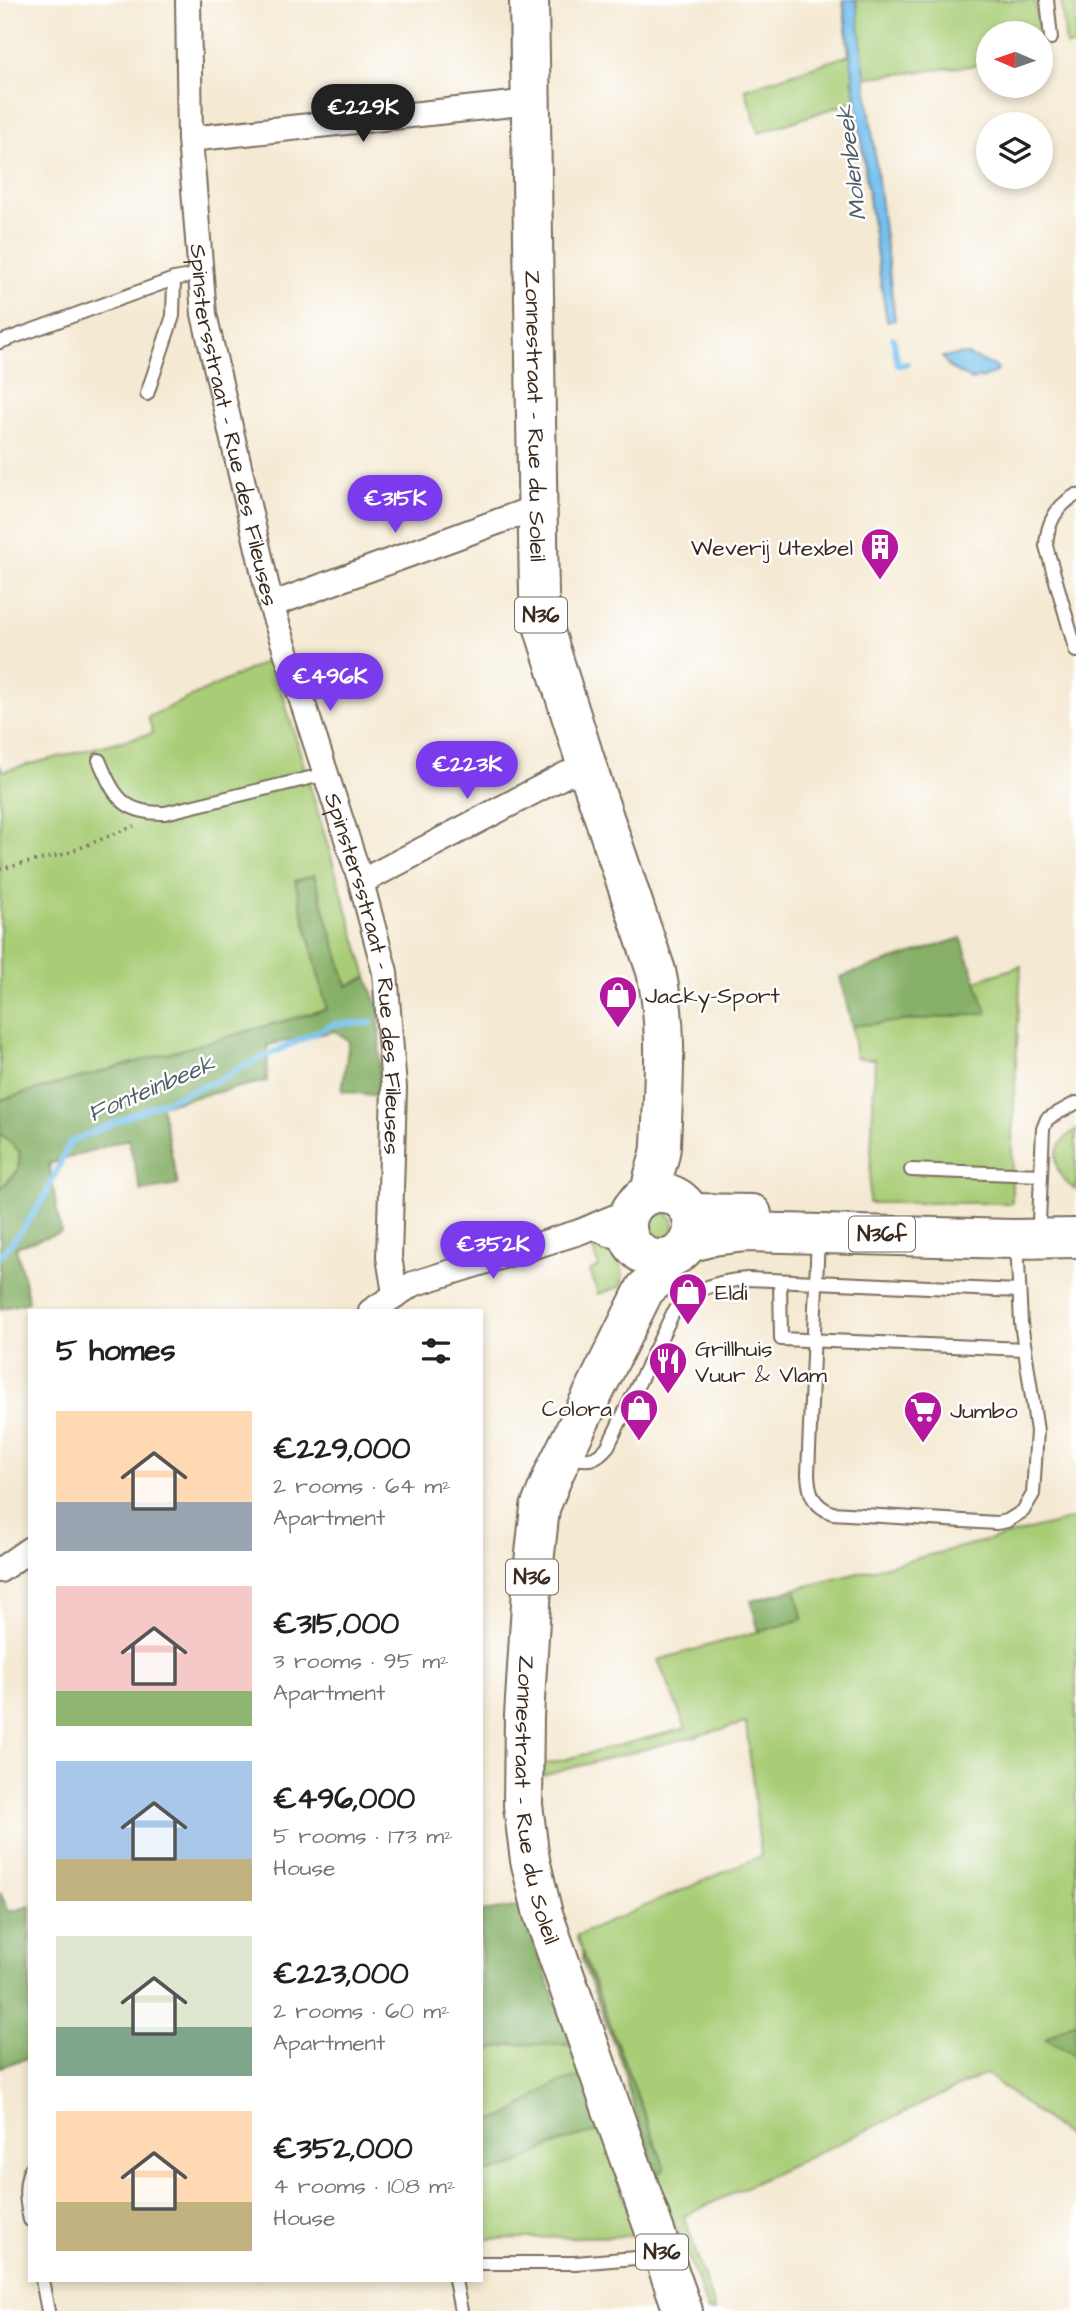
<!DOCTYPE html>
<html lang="en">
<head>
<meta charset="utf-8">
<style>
	body { margin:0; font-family:"Architects Daughter",sans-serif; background:#f6f6f6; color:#222; height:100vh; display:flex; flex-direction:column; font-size:26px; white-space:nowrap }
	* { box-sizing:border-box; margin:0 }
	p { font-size:23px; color:#767676 }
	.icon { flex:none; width:38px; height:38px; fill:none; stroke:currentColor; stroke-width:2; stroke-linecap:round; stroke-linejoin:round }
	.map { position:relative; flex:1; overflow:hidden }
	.details { position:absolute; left:28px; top:1309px; width:455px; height:973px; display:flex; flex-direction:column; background:#fff; border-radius:0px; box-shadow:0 4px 10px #0003 }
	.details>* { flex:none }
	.needle { width:46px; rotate:272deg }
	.tools { position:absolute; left:976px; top:21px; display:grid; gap:14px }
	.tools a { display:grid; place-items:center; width:77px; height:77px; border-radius:50%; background:#fff; box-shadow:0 4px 10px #0003; font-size:35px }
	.price { position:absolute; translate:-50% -60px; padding:0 16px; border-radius:24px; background:#7c3aed; color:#fff; font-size:23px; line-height:46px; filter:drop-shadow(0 2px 4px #0008) }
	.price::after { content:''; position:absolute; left:50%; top:42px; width:21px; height:16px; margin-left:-10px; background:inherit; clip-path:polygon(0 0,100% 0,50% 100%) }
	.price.on { background:#222; color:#fff }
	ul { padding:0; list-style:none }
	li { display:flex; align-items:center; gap:21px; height:175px; padding:0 28px }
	li span { display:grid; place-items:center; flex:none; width:196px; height:140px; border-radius:0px; color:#555 }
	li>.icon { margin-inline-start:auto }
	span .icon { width:84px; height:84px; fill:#fffc; stroke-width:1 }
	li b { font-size:30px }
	h2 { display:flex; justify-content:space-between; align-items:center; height:84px; padding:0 28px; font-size:30px }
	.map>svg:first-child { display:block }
	.green { fill:#a9cd77; stroke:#727c4a; stroke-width:2 }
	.forest { fill:#86b068; stroke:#606d43; stroke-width:2 }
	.water { fill:#74c0ee; stroke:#587586; stroke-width:2 }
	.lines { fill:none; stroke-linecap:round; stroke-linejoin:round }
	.stream { stroke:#74c0ee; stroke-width:6 }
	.lane-casing { stroke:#7c6d5d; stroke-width:16 }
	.street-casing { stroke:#7c6d5d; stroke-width:28 }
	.primary-casing { stroke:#7c6d5d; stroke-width:42 }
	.path { stroke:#7c6d5d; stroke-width:3.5; stroke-dasharray:2 5; stroke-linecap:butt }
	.lane { stroke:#fff; stroke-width:12 }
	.street { stroke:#fff; stroke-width:24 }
	.primary { stroke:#fff; stroke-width:38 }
	.labels { text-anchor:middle; stroke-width:5; stroke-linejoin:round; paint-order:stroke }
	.shield { fill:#fff; stroke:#766a62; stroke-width:2 }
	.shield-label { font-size:21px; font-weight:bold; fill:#3b2a1e }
	.street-label { font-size:23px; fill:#3b2a1e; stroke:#fff }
	.poi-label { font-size:23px; fill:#3b2a1e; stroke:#fff; text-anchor:start }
	.water-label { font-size:24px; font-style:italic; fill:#4f5e67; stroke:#fff }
</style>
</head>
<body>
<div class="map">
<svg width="1076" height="2311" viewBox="0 0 1076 2311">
	<rect width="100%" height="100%" fill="#fff"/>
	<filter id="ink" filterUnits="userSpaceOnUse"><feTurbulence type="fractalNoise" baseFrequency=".0143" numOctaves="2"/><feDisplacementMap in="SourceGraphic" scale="14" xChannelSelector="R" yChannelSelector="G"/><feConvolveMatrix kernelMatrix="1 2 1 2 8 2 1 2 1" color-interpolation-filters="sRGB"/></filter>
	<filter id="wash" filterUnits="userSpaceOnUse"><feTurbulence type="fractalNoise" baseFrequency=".00686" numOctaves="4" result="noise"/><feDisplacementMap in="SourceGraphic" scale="28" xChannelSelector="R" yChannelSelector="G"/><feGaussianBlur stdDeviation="1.57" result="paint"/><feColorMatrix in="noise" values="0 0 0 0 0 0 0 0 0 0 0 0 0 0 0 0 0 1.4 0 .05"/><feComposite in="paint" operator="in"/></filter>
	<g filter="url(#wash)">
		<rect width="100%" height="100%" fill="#f4e9d2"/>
		<!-- green -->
		<g class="green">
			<path d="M843,0H1035L1039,33H989L988,64L852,79L857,100L759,133L745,89L849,55Z"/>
			<path d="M1061,0H1076V45L1066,46Z"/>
			<path d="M272,659L367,977L347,986L314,875L295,881L327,1009L0,1100V766L3,771L153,733L148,717Z"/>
			<path d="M1021,966L1012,1144V1203H869L875,1059L856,1058L852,1026L986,1013L975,981Z"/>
			<path d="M1076,1130V1190C1051,1174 1048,1146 1076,1130Z"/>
			<path d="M0,1133L20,1152L18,1171L0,1189Z"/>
			<circle cx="660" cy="1226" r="14"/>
			<path d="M592,1246C612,1247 629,1267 620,1287L598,1294L590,1271L599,1267Z"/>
			<path d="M1076,1518V2021L1047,2039L1076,2056V2143L986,2074L684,2216L715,2311H708L687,2252L658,2191L657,2175L665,2168L576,1936L761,1856L746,1723L544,1775L543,1765L686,1728L658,1660L802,1619L795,1589Z"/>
			<path d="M541,2043L571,2045L583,2076L503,2118L486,2121L481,2117V2052L511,2044Z"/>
			<path d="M603,2130L635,2236L481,2239V2173C512,2169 523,2160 549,2147C566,2139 586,2135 603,2130Z"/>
		</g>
		<!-- forest -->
		<g class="forest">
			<path d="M314,875L347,986L367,977L379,1009L380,1096L342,1091L349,1041L335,1031L268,1045L267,1081L161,1105L178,1185L141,1191L128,1139L49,1164L61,1232L16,1247L29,1302L0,1309V1189L18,1171L20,1152L0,1133V1100L327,1009L295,881Z"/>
			<path d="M961,938L987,1013L852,1026L840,977Z"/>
			<path d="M795,1589L803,1619L759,1632L751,1601Z"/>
			<path d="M0,1892L9,1912L30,1906V2057L0,2067Z"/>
			<path d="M522,1906L571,2045L511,2044L481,2052V1912Z"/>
			<path d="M582,1952L665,2168L657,2175L627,2087L626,2075L582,1960Z"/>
			<path d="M1076,2021V2056L1046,2039Z"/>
			<path d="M583,2076L603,2130C586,2135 566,2139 549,2147C523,2160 512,2169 481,2173V2117L486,2121C517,2116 525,2101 550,2087C560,2082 572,2079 583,2076Z"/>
		</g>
		<!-- water -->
		<g class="water">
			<path d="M843,0H856L895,320L887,321C869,214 858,107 843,0Z"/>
			<path d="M965,354L997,367L998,371L982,379L980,377L972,380L950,368L942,357Z"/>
		</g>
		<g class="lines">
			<!-- stream -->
			<g class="stream">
				<path d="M893,338L898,365L907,364"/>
				<path d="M0,1256L19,1234L43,1200L70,1142L153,1106L226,1077L240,1068L334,1024L371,1023"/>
			</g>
		</g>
	</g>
	<g filter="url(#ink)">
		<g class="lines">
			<!-- lane casing -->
			<g class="lane-casing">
				<g id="lane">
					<path d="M1047,0L1051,38"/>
					<path d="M0,342L174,279L201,274"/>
					<path d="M147,394L173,316L174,279"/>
					<path d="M1076,495C1056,506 1047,524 1046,546L1076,651"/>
					<path d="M99,760C114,796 123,814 165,813L326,774"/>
					<path d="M911,1170L1041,1175"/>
					<path d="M1039,1221L1043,1129L1047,1119L1076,1103"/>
					<path d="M818,1237L808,1474C809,1494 813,1505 832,1513L996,1523L1007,1521L1023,1511L1033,1494L1037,1431L1021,1323L1017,1242"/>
					<path d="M780,1281L781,1339L1025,1349"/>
					<path d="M566,1457C587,1460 594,1463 608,1446L673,1313C689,1289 720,1281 747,1279L1019,1291"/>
					<path d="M30,2170C24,2187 26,2202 30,2220"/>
					<path d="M481,2263H575L660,2256"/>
					<path d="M42,2280L48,2311"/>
					<path d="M455,2280L461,2311"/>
				</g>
			</g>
			<!-- street casing -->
			<g class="street-casing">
				<g id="street">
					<path id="s1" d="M188,0L190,139L204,314L271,605L361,882L385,972L394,1088L389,1257L395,1293"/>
					<path d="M190,139L530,102"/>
					<path d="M271,605L535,508"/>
					<path d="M361,882L567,774L589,773"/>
					<path d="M595,1227L609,1234L629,1238"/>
					<path d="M371,1311L413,1284L576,1233C595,1227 609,1217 629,1213"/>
					<path d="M0,1570L30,1549"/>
				</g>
			</g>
			<!-- primary casing -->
			<g class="primary-casing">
				<g id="primary">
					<path id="s2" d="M529,0L539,595L542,622L589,773L656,971C669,1030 663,1087 661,1146C660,1162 651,1175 651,1194"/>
					<circle cx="660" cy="1226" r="33"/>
					<path d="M691,1213L752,1214"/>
					<path d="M689,1243L713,1236L746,1232L1013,1239L1076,1238"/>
					<path id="s3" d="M665,1259L659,1277L645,1289L555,1471L540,1508L533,1572L524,1716L523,1805L530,1860L543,1914L683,2311"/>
				</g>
			</g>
			<!-- path -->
			<path class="path" d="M0,869L65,854L134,826"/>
			<!-- lane -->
			<use href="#lane" class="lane"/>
			<!-- street -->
			<use href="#street" class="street"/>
			<!-- primary -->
			<use href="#primary" class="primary"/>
		</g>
	</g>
	<!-- icons -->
	<defs>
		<g id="building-pin" transform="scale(2.0125)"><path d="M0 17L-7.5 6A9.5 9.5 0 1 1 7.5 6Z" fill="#b5179e" stroke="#fff"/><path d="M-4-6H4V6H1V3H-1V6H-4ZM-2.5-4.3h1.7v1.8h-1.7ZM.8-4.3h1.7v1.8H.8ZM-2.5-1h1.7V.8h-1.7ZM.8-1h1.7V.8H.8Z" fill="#fff"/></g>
		<g id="shop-pin" transform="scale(2.0125)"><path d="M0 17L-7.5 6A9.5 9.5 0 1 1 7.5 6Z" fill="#b5179e" stroke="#fff"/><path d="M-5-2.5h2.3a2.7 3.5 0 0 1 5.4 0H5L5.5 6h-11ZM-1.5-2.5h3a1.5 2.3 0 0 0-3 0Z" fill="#fff"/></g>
		<g id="restaurant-pin" transform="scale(2.0125)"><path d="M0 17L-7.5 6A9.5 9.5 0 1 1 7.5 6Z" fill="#b5179e" stroke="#fff"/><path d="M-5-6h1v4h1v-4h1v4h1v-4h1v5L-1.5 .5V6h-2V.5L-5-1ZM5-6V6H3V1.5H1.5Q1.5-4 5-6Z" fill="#fff"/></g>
		<g id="supermarket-pin" transform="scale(2.0125)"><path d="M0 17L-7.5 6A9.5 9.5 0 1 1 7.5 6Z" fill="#b5179e" stroke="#fff"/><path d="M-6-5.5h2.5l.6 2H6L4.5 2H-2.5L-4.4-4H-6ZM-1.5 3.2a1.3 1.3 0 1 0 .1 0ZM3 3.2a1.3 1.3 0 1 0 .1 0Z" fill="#fff"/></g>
	</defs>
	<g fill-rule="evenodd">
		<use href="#building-pin" x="880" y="547"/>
		<use href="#shop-pin" x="618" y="995"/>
		<use href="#shop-pin" x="688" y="1292"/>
		<use href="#restaurant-pin" x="668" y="1361"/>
		<use href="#shop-pin" x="639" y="1408"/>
		<use href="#supermarket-pin" x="923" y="1410"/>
	</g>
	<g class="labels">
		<!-- shield labels -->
		<g class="shield">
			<rect x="515" y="597.5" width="52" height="35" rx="5"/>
			<rect x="849" y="1216.5" width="66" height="35" rx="5"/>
			<rect x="506" y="1559.5" width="52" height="35" rx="5"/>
			<rect x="636" y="2234.5" width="52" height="35" rx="5"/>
		</g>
		<g class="shield-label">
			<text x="541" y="622">N36</text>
			<text x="882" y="1241">N36f</text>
			<text x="532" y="1584">N36</text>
			<text x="662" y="2259">N36</text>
		</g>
		<!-- street labels -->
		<g class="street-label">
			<text dy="8" stroke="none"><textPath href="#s2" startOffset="416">Zonnestraat - Rue du Soleil</textPath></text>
			<text dy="8" stroke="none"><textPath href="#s1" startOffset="429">Spinstersstraat - Rue des Fileuses</textPath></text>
			<text dy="8" stroke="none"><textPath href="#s1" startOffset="996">Spinstersstraat - Rue des Fileuses</textPath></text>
			<text dy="8" stroke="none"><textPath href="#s3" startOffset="574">Zonnestraat - Rue du Soleil</textPath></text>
		</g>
		<!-- poi labels -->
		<g class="poi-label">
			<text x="853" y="555" text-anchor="end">Weverij Utexbel</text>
			<text x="645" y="1003">Jacky-Sport</text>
			<text x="715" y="1300">Eldi</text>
			<text x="695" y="1356">Grillhuis<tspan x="695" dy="26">Vuur &amp; Vlam</tspan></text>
			<text x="612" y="1416" text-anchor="end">Colora</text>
			<text x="950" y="1418">Jumbo</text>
		</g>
		<!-- water labels -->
		<g class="water-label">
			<text transform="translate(851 163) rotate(-97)" y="8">Molenbeek</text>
			<text transform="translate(151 1088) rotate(-23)" y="8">Fonteinbeek</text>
		</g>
	</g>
</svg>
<div class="tools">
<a><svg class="needle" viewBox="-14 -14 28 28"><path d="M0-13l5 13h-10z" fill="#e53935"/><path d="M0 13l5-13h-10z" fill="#767676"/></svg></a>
<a><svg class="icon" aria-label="layers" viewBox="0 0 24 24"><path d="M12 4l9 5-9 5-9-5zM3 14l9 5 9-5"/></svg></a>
</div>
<b class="price on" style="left:363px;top:144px">€229K</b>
<b class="price" style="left:395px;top:535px">€315K</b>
<b class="price" style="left:330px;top:713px">€496K</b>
<b class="price" style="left:467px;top:801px">€223K</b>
<b class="price" style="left:493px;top:1281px">€352K</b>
<section class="details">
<h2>5 homes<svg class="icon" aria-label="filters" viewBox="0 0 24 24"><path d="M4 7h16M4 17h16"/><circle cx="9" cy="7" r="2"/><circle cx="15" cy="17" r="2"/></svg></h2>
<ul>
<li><span style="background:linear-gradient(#ffd9b3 65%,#9aa5b1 0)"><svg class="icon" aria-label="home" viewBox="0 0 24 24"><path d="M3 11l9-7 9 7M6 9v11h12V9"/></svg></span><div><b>€229,000</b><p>2 rooms · 64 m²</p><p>Apartment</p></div></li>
<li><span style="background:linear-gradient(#f6c9c9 75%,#8fb573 0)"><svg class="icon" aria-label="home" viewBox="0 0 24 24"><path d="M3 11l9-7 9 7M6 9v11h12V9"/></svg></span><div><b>€315,000</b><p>3 rooms · 95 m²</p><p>Apartment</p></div></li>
<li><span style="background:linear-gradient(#a9c7e8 70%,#c2b280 0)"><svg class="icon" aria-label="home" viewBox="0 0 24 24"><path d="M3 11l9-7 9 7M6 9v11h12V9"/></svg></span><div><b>€496,000</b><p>5 rooms · 173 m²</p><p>House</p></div></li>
<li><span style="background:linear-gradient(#dfe7d0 65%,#7fa58c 0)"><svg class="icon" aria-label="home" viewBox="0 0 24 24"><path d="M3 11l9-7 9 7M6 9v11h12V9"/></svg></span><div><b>€223,000</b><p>2 rooms · 60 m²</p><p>Apartment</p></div></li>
<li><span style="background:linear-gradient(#ffd9b3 65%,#c2b280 0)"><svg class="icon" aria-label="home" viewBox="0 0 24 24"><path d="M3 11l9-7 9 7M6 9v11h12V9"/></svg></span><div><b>€352,000</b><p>4 rooms · 108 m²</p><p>House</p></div></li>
</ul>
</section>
</div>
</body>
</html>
